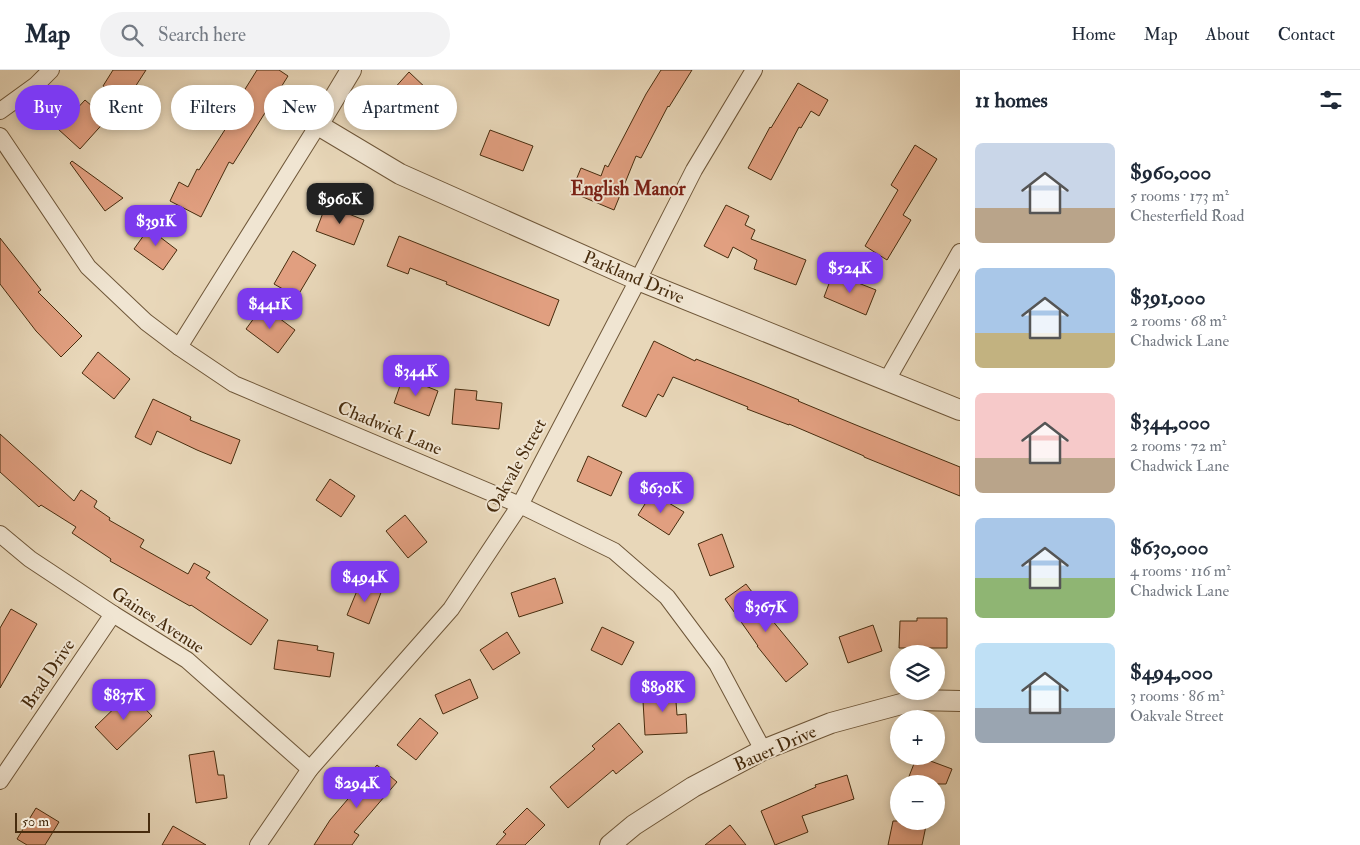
<!DOCTYPE html>
<html lang="en">
<head>
<meta charset="utf-8">
<style>
	body { margin:0; font-family:"IM FELL Double Pica",serif; background:#f2f2f3; color:#1f2937; height:100vh; display:flex; flex-direction:column; font-size:19px; white-space:nowrap }
	* { box-sizing:border-box; margin:0 }
	p { font-size:16px; color:#747a83 }
	.icon { flex:none; width:28px; height:28px; fill:none; stroke:currentColor; stroke-width:2; stroke-linecap:round; stroke-linejoin:round }
	.map { position:relative; flex:1; overflow:hidden }
	.details { display:flex; flex-direction:column; background:#fff; width:400px }
	.details>* { flex:none }
	.hud { position:absolute; left:15px; top:15px; width:475px; height:45px; display:flex; gap:10px }
	.controls { position:absolute; left:890px; top:575px; display:grid; gap:10px }
	.controls a { display:grid; place-items:center; width:55px; height:55px; border-radius:50%; background:#fff; box-shadow:0 2px 8px #0003; font-size:25px }
	.scale { position:absolute; left:15px; bottom:12px; width:135px; box-sizing:border-box; padding-left:5px; border:2px solid #472c0e; border-top:0; font-size:14px; line-height:18px; white-space:nowrap; color:#472c0e; -webkit-text-stroke:4px #f0e5d2; paint-order:stroke }
	.price { position:absolute; translate:-50% -42px; padding:0 11px; border-radius:10px; background:#7c3aed; color:#fff; font-size:16px; line-height:32px; filter:drop-shadow(0 1px 2px #0008) }
	.price::after { content:''; position:absolute; left:50%; top:30px; width:15px; height:11px; margin-left:-8px; background:inherit; clip-path:polygon(0 0,100% 0,50% 100%) }
	.price.on { background:#222; color:#fff }
	ul { padding:0; list-style:none }
	li { display:flex; align-items:center; gap:15px; height:125px; padding:0 15px }
	li span { display:grid; place-items:center; flex:none; width:140px; height:100px; border-radius:8px; color:#555 }
	li>.icon { margin-inline-start:auto }
	span .icon { width:60px; height:60px; fill:#fffc; stroke-width:1 }
	li b { font-size:21px }
	h2 { display:flex; justify-content:space-between; align-items:center; height:60px; padding:0 15px; font-size:21px }
	.chip { padding:0 18px; border-radius:22px; background:#fff; box-shadow:0 2px 8px #0003; font-size:18px; line-height:45px }
	.chip.on { background:#7c3aed; color:#fff }
	header { display:flex; align-items:center; gap:30px; box-sizing:border-box; height:70px; padding:0 25px; background:#fff; border-bottom:1px solid #e0e1e3 }
	header strong { font-size:24px }
	nav { display:flex; gap:28px; margin-inline-start:auto; font-size:18px }
	.search { width:350px; height:45px; background:#f2f2f3; display:flex; align-items:center; gap:12px; box-sizing:border-box; padding:0 18px; border-radius:28px; color:#747a83; font-size:19px }
	main { display:flex; flex:1; min-height:0 }
	.map>svg:first-child { display:block }
	.building { fill:#e19f80; stroke:#472c0e }
	.lines { fill:none; stroke-linecap:round; stroke-linejoin:round }
	.minor-casing { stroke:#6f5739; stroke-width:18 }
	.tertiary-casing { stroke:#6f5739; stroke-width:22 }
	.minor { stroke:#f0e5d2; stroke-width:16 }
	.tertiary { stroke:#f0e5d2; stroke-width:20 }
	.labels { text-anchor:middle; stroke-width:4; stroke-linejoin:round; paint-order:stroke }
	.street-label { font-size:18px; fill:#472c0e; stroke:#f0e5d2 }
	.neighbourhood-label { font-size:19px; font-weight:bold; fill:#7a1f14; stroke:#f0e5d2 }
</style>
</head>
<body>
<header>
<strong>Map</strong>
<div class="search"><svg class="icon" aria-label="search" viewBox="0 0 24 24"><circle cx="10" cy="10" r="6"/><path d="M15 15l6 6"/></svg>Search here</div>
<nav><a>Home</a><a>Map</a><a>About</a><a>Contact</a></nav>
</header>
<main>
<div class="map">
<svg width="960" height="775" viewBox="0 0 960 775">
	<rect width="100%" height="100%" fill="#e8d7b9"/>
	<filter id="stains"><feTurbulence type="fractalNoise" baseFrequency=".004" numOctaves="4"/><feColorMatrix values="0 0 0 0 .2 0 0 0 0 .09 0 0 0 0 .02 0 0 0 .5 -.17"/></filter>
	<radialGradient id="worn" r=".72"><stop offset=".6" stop-color="#630" stop-opacity="0"/><stop offset="1" stop-color="#630" stop-opacity=".3"/></radialGradient>
	<!-- building -->
	<g class="building">
		<path d="M113,0H146L126,31L103,16Z"/>
		<path d="M257,0H279L288,6L233,94L229,92L201,147L170,131L179,112L188,117L197,99L199,100L246,27L242,24Z"/>
		<path d="M661,0H692L669,37L668,36L641,88L636,86L614,140L571,122L581,98L601,106L605,95L608,97L646,24Z"/>
		<path d="M409,2L449,40L432,59L392,21Z"/>
		<path d="M798,13L828,30L819,46L811,41L801,58L799,57L771,110L748,98L770,57L771,58Z"/>
		<path d="M85,30L107,49L80,79L58,59Z"/>
		<path d="M490,60L533,76L523,101L480,85Z"/>
		<path d="M915,75L937,89L903,145L911,150L887,190L865,176L898,120L891,115Z"/>
		<path d="M72,91L123,128L105,141L70,93Z"/>
		<path d="M326,135L364,150L354,175L316,161Z"/>
		<path d="M726,135L749,146L745,155L755,160L751,169L806,190L796,215L754,199L757,190L733,177L728,188L704,176Z"/>
		<path d="M154,151L166,159L160,167L177,180L163,200L134,179Z"/>
		<path d="M399,166L559,230L549,256L446,214L447,212L410,198L408,204L387,196Z"/>
		<path d="M0,168L41,220L38,222L82,266L61,287L36,261L0,214Z"/>
		<path d="M293,181L316,195L297,227L274,214Z"/>
		<path d="M833,203L876,220L866,245L824,227Z"/>
		<path d="M263,236L295,260L278,283L246,259Z"/>
		<path d="M654,271L695,291L696,289L757,313L799,330L798,331L856,355L960,397V426L864,387V386L789,354V355L747,339L748,337L673,307L663,327L658,324L646,347L622,336Z"/>
		<path d="M98,282L130,309L114,329L82,303Z"/>
		<path d="M403,307L438,321L429,346L394,333Z"/>
		<path d="M455,319L477,321L476,330L502,333L499,359L452,354Z"/>
		<path d="M153,329L191,347L190,350L240,370L231,394L197,380L157,361L151,375L135,367Z"/>
		<path d="M0,364L74,431L81,420L97,431L94,437L110,448L109,450L144,470L140,477L188,504L194,493L210,502L206,508L268,550L251,575L191,535L190,536L110,491L111,489L72,463L76,457L41,435L39,437L0,402Z"/>
		<path d="M588,386L622,402L611,426L577,411Z"/>
		<path d="M330,409L355,426L341,447L316,430Z"/>
		<path d="M652,423L684,442L669,465L638,445Z"/>
		<path d="M405,445L427,472L408,488L386,461Z"/>
		<path d="M722,464L734,497L710,506L698,474Z"/>
		<path d="M555,508L563,533L519,547L511,523Z"/>
		<path d="M361,511L382,520L369,554L347,545Z"/>
		<path d="M746,514L768,543L767,544L808,594L786,612L757,576H758L725,529Z"/>
		<path d="M11,539L37,554L0,618V558Z"/>
		<path d="M917,548H947V578H899L900,551H917Z"/>
		<path d="M873,555L882,581L848,593L839,567Z"/>
		<path d="M602,557L634,572L622,595L591,580Z"/>
		<path d="M507,562L520,583L493,600L480,580Z"/>
		<path d="M278,570L318,576L317,580L334,583L330,607L274,599Z"/>
		<path d="M470,609L478,628L443,644L435,625Z"/>
		<path d="M675,618L677,645L686,644L687,663L645,665L643,631L647,630L646,620Z"/>
		<path d="M130,623L152,646L117,680L95,657Z"/>
		<path d="M420,648L438,663L416,690L397,675Z"/>
		<path d="M619,653L643,682L616,704L613,700L568,738L550,717L595,679L592,676Z"/>
		<path d="M214,681L218,705H224L227,728L196,733L189,685Z"/>
		<path d="M917,686L952,699L946,714H920L908,709Z"/>
		<path d="M377,695L397,712L354,762L359,765L352,775H314L330,750Z"/>
		<path d="M847,705L854,729L802,746L808,762L775,775L761,741L816,717L815,715Z"/>
		<path d="M36,738L59,752L45,775H27L17,769Z"/>
		<path d="M527,738L545,755L525,775H496L506,764L503,762Z"/>
		<path d="M893,751H927L922,775H888Z"/>
		<path d="M730,755L746,775H705Z"/>
		<path d="M173,756L206,775H162Z"/>
	</g>
	<g class="lines">
		<!-- minor casing -->
		<g class="minor-casing">
			<g id="minor">
				<path d="M0,41L36,15L51,0"/>
				<path d="M0,66L88,197L146,252L179,277L234,314L520,435L614,481L667,527L717,594L763,680"/>
				<path d="M179,277L318,55"/>
				<path d="M887,310L960,182"/>
				<path d="M0,464L30,489L113,544L187,590L310,699"/>
				<path d="M0,711L113,544"/>
				<path d="M258,775L310,699L451,539L520,435L638,210L694,100L754,0"/>
			</g>
		</g>
		<!-- tertiary casing -->
		<g class="tertiary-casing">
			<g id="tertiary">
				<path d="M351,0L318,55L400,104L638,210L960,340"/>
				<path d="M610,775L634,755L693,717L763,680L831,653L916,630L960,631"/>
			</g>
		</g>
		<!-- minor -->
		<use href="#minor" class="minor"/>
		<!-- tertiary -->
		<use href="#tertiary" class="tertiary"/>
	</g>
	<g class="labels">
		<!-- street labels -->
		<g class="street-label">
			<text transform="translate(634 207) rotate(23)" y="6">Parkland Drive</text>
			<text transform="translate(390 358) rotate(23)" y="6">Chadwick Lane</text>
			<text transform="translate(516 396) rotate(-61)" y="6">Oakvale Street</text>
			<text transform="translate(158 550) rotate(33)" y="6">Gaines Avenue</text>
			<text transform="translate(48 604) rotate(-56)" y="6">Brad Drive</text>
			<text transform="translate(775 678) rotate(-24)" y="6">Bauer Drive</text>
		</g>
		<!-- neighbourhood labels -->
		<g class="neighbourhood-label">
			<text x="628" y="125">English Manor</text>
		</g>
	</g>
	<rect width="100%" height="100%" filter="url(#stains)"/>
	<rect width="100%" height="100%" fill="url(#worn)"/>
</svg>
<div class="controls">
<a><svg class="icon" aria-label="layers" viewBox="0 0 24 24"><path d="M12 4l9 5-9 5-9-5zM3 14l9 5 9-5"/></svg></a>
<a>+</a>
<a>−</a>
</div>
<div class="scale">50 m</div>
<b class="price on" style="left:340px;top:155px">$960K</b>
<b class="price" style="left:156px;top:177px">$391K</b>
<b class="price" style="left:850px;top:224px">$524K</b>
<b class="price" style="left:270px;top:260px">$441K</b>
<b class="price" style="left:416px;top:327px">$344K</b>
<b class="price" style="left:661px;top:444px">$630K</b>
<b class="price" style="left:365px;top:533px">$494K</b>
<b class="price" style="left:766px;top:563px">$367K</b>
<b class="price" style="left:663px;top:643px">$898K</b>
<b class="price" style="left:124px;top:651px">$837K</b>
<b class="price" style="left:357px;top:739px">$294K</b>
<div class="hud">
<a class="chip on">Buy</a>
<a class="chip">Rent</a>
<a class="chip">Filters</a>
<a class="chip">New</a>
<a class="chip">Apartment</a>
</div>
</div>
<section class="details">
<h2>11 homes<svg class="icon" aria-label="filters" viewBox="0 0 24 24"><path d="M4 7h16M4 17h16"/><circle cx="9" cy="7" r="2"/><circle cx="15" cy="17" r="2"/></svg></h2>
<ul>
<li><span style="background:linear-gradient(#c9d6e8 65%,#b9a48a 0)"><svg class="icon" aria-label="home" viewBox="0 0 24 24"><path d="M3 11l9-7 9 7M6 9v11h12V9"/></svg></span><div><b>$960,000</b><p>5 rooms · 173 m²</p><p>Chesterfield Road</p></div></li>
<li><span style="background:linear-gradient(#a9c7e8 65%,#c2b280 0)"><svg class="icon" aria-label="home" viewBox="0 0 24 24"><path d="M3 11l9-7 9 7M6 9v11h12V9"/></svg></span><div><b>$391,000</b><p>2 rooms · 68 m²</p><p>Chadwick Lane</p></div></li>
<li><span style="background:linear-gradient(#f6c9c9 65%,#b9a48a 0)"><svg class="icon" aria-label="home" viewBox="0 0 24 24"><path d="M3 11l9-7 9 7M6 9v11h12V9"/></svg></span><div><b>$344,000</b><p>2 rooms · 72 m²</p><p>Chadwick Lane</p></div></li>
<li><span style="background:linear-gradient(#a9c7e8 60%,#8fb573 0)"><svg class="icon" aria-label="home" viewBox="0 0 24 24"><path d="M3 11l9-7 9 7M6 9v11h12V9"/></svg></span><div><b>$630,000</b><p>4 rooms · 116 m²</p><p>Chadwick Lane</p></div></li>
<li><span style="background:linear-gradient(#bfe0f5 65%,#9aa5b1 0)"><svg class="icon" aria-label="home" viewBox="0 0 24 24"><path d="M3 11l9-7 9 7M6 9v11h12V9"/></svg></span><div><b>$494,000</b><p>3 rooms · 86 m²</p><p>Oakvale Street</p></div></li>
</ul>
</section>
</main>
</body>
</html>
